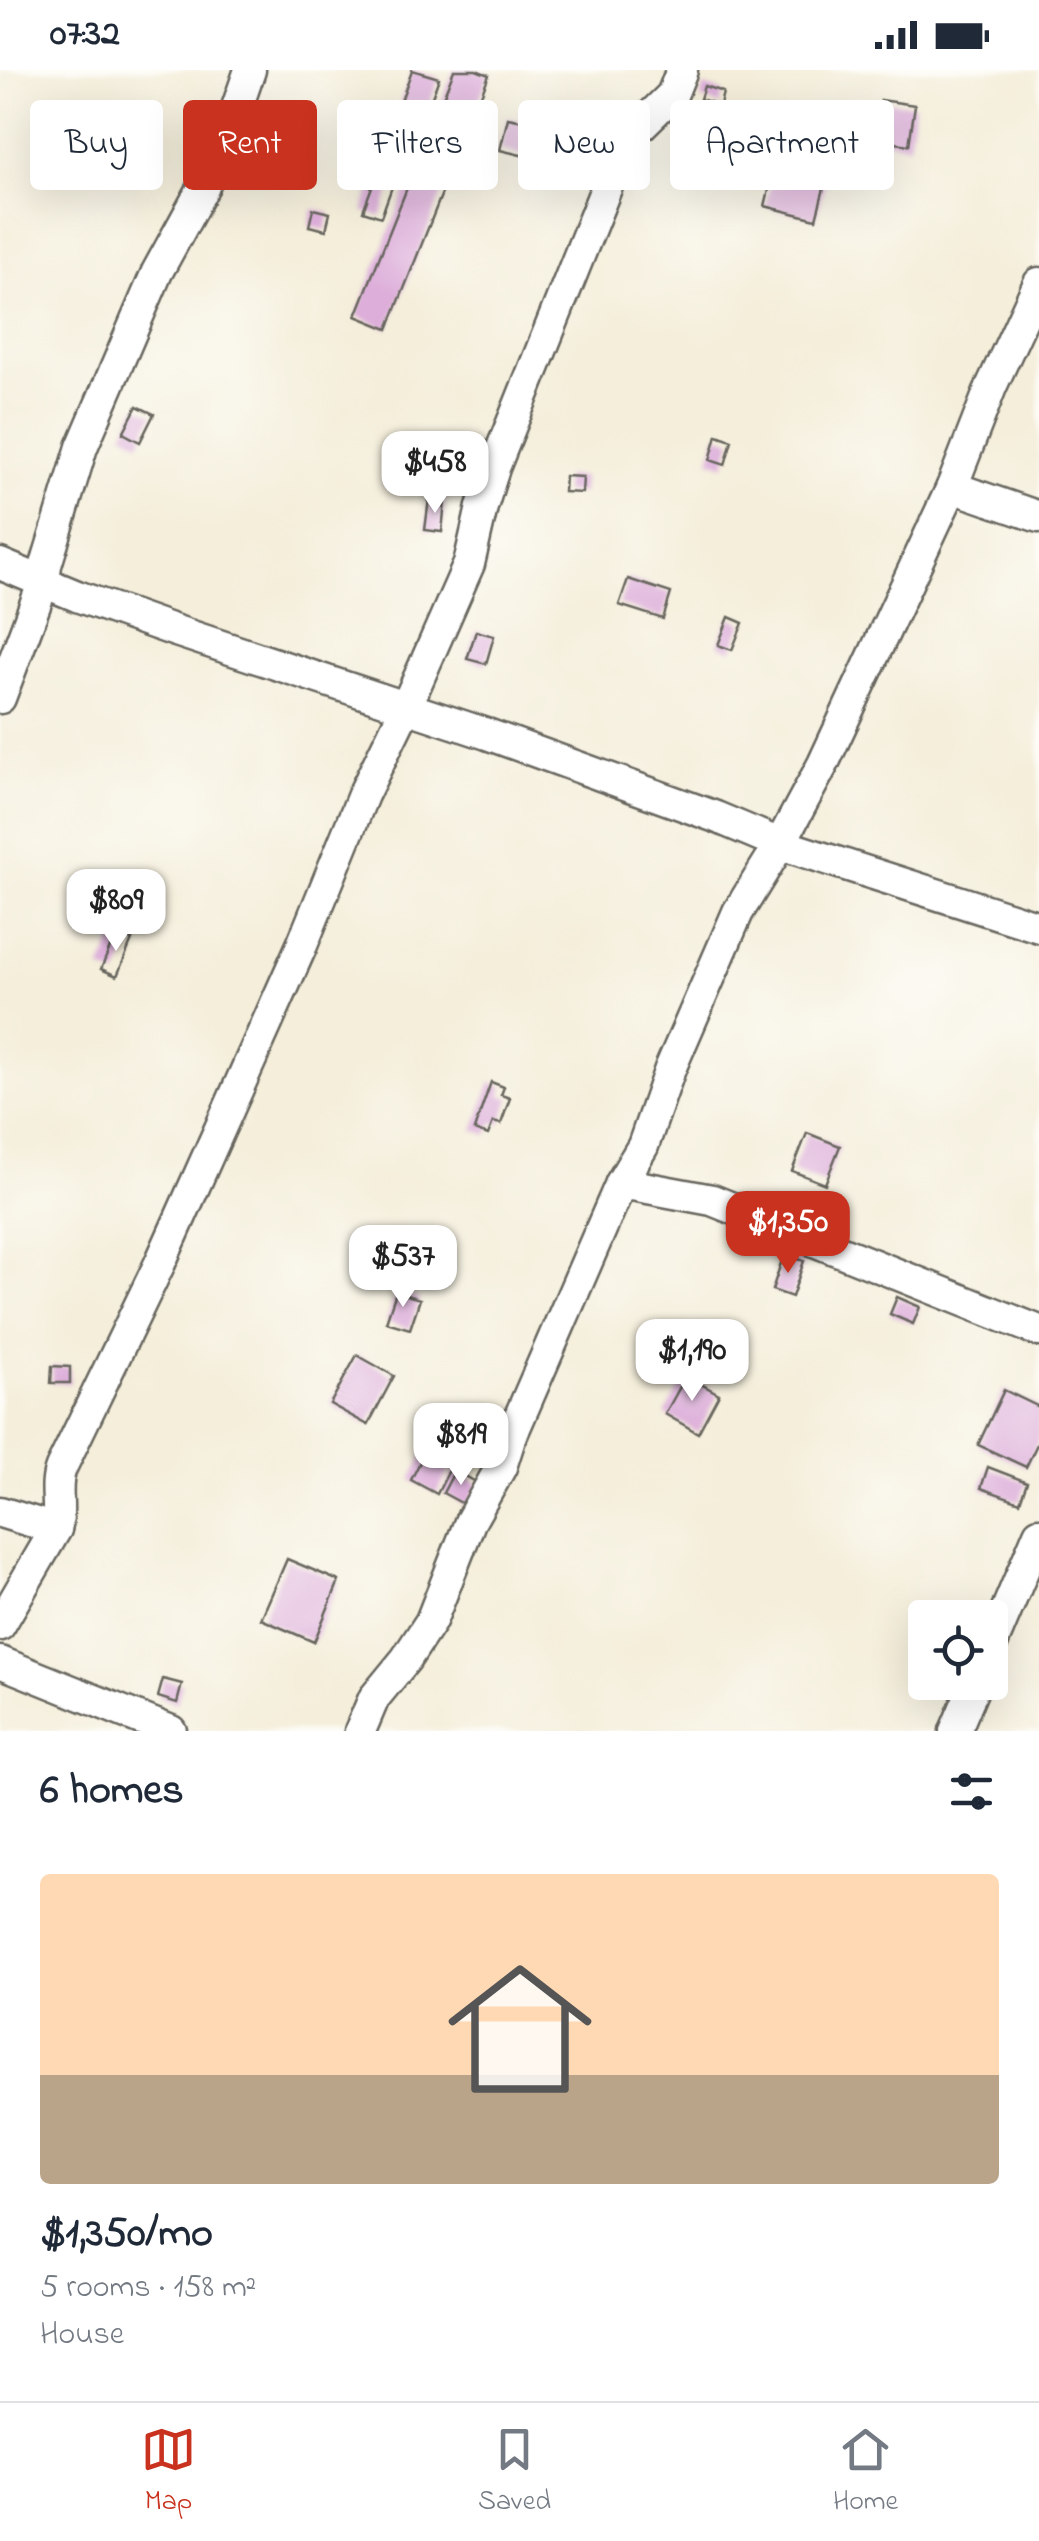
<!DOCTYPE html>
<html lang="en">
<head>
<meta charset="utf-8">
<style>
	body { margin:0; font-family:"Indie Flower",sans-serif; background:#f2f2f3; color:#1f2937; height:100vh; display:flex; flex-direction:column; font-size:38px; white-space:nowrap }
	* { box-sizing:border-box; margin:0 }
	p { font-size:32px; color:#747a83 }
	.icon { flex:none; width:55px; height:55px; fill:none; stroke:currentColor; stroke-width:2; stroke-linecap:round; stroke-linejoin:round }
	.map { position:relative; height:1661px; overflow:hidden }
	.sheet { display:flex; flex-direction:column; background:#fff; flex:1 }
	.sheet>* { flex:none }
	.hud { position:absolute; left:30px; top:30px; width:980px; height:90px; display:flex; gap:20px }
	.fabs { position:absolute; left:908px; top:1530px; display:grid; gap:20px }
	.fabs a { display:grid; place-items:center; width:100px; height:100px; border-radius:10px; background:#fff; box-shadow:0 10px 40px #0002; font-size:50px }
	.price { position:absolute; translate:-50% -85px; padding:0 22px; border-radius:20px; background:#fff; color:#222; font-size:32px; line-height:65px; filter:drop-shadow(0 2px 5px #0008) }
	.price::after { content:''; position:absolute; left:50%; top:60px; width:30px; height:22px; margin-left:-15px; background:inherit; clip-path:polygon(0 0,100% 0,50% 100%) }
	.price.on { background:#c8321e; color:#fff }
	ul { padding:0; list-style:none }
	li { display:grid; align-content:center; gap:20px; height:530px; padding:0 40px }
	li span { display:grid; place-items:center; height:310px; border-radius:10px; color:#555 }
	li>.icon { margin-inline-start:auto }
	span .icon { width:180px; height:180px; fill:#fffc; stroke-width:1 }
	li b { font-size:42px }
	h2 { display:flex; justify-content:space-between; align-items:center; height:120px; padding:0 40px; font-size:42px }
	.chip { padding:0 35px; border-radius:10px; background:#fff; box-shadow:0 10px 40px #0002; font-size:35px; line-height:90px }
	.chip.on { background:#c8321e; color:#fff }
	.status { display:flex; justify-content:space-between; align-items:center; height:70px; padding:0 50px; background:#fff; direction:ltr }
	.status svg { height:28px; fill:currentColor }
	.tab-bar { display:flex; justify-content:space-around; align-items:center; height:140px; border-top:2px solid #e0e1e3; background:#fff; font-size:28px; color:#747a83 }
	.tab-bar a { display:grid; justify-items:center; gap:5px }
	.tab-bar .on { color:#c8321e }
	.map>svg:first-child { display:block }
	.building { fill:#ddaeda }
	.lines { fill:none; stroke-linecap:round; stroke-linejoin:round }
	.minor-casing { stroke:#68665e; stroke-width:35 }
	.minor { stroke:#fff; stroke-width:30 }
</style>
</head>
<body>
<div class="status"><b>07:32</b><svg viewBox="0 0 49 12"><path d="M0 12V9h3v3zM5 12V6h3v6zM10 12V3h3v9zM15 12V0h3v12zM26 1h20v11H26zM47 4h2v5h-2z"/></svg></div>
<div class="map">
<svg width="1039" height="1661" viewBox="0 0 1039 1661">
	<rect width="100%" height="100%" fill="#fdfcf7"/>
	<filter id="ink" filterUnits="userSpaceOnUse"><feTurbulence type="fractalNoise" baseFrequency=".01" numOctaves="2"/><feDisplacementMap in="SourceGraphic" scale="20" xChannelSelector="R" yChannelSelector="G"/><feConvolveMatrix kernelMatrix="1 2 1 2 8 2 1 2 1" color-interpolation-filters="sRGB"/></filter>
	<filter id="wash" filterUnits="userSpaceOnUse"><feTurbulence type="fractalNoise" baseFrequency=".0048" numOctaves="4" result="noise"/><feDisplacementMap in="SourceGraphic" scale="40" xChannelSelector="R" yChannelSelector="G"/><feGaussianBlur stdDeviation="2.25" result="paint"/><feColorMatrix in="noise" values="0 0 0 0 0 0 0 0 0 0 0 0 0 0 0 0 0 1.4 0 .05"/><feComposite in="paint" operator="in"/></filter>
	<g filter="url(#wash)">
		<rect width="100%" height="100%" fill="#f4eeda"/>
		<g id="blocks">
			<!-- building -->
			<g class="building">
				<path d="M412,0L439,8L416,71L390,61Z"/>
				<path d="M454,0H476L489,5L388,259L356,246Z"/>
				<path d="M704,16L723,22L720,35L700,29Z"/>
				<path d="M881,30L915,35L909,75L875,70Z"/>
				<path d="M508,48L533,53L525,86L500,80Z"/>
				<path d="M778,83L830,95L816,149L765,136Z"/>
				<path d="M693,91L712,94L710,110L690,107Z"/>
				<path d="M378,100L396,106L381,147L363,141Z"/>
				<path d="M313,139L330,143L326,160L309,156Z"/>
				<path d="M137,336L154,344L140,372L123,363Z"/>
				<path d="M717,365L732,370L725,395L710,390Z"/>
				<path d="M565,406L583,407L582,423L564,422Z"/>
				<path d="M429,429L445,431L442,462L425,460Z"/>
				<path d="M628,509L671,523L663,549L619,535Z"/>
				<path d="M729,547L743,553L732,580L718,575Z"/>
				<path d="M476,561L494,566L486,594L467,589Z"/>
				<path d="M116,863L132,870L117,906L101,899Z"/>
				<path d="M491,1012L504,1017L501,1025L510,1028L501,1054L493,1052L488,1065L474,1060Z"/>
				<path d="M807,1063L840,1076L825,1114L792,1101Z"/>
				<path d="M784,1184L804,1191L792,1227L772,1220Z"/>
				<path d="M396,1222L420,1229L410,1259L386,1252Z"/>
				<path d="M897,1227L920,1237L913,1254L890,1244Z"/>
				<path d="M357,1285L394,1306L368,1355L330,1334Z"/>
				<path d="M52,1296L70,1297V1313H51Z"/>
				<path d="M686,1306L719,1324L698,1363L665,1344Z"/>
				<path d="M1004,1320L1039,1337V1370L1026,1397L978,1375Z"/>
				<path d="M424,1384L450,1398L437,1424L411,1410Z"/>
				<path d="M988,1397L1027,1412L1020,1432L981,1418Z"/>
				<path d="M455,1400L479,1414L467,1436L443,1423Z"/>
				<path d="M287,1489L339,1511L314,1572L261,1549Z"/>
				<path d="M163,1609L182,1614L177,1633L158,1627Z"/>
			</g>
		</g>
	</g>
	<g filter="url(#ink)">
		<use href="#blocks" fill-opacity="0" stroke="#68665e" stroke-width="2.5"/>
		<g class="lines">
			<!-- minor casing -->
			<g class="minor-casing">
				<g id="minor">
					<path d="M952,417L991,317L1039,213"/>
					<path d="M0,494L77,526L170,559L487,664L716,747L780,774L1039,857"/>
					<path d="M0,628L44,511L46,495L82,377L157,202L202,120L230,58L250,0"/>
					<path d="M621,1113L712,1130L1039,1261"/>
					<path d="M0,1442L56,1459"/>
					<path d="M0,1555L56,1459C62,1438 53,1418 61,1398L160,1193L302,875L363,725L406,637L469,494L482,437L494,398L625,71L672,25L682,0"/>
					<path d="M990,1579L1039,1463"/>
					<path d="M0,1592L171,1661"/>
					<path d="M360,1661L374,1628L406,1589L431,1551L470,1452L501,1397L510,1369L621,1113L643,1076L670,999L738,842L780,774L823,694L952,417L1039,447"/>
					<path d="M955,1661L976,1612"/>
				</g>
			</g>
			<!-- minor -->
			<use href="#minor" class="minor"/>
		</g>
	</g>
</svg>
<div class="fabs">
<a><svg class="icon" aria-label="locate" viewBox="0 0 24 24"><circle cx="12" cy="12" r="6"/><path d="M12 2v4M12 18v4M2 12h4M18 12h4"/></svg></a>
</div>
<b class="price" style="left:435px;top:446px">$458</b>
<b class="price" style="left:116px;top:884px">$809</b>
<b class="price on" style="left:788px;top:1206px">$1,350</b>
<b class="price" style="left:403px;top:1240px">$537</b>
<b class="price" style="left:692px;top:1334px">$1,190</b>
<b class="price" style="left:461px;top:1418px">$819</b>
<div class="hud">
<a class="chip">Buy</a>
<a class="chip on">Rent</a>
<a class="chip">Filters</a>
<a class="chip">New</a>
<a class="chip">Apartment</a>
</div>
</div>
<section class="sheet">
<h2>6 homes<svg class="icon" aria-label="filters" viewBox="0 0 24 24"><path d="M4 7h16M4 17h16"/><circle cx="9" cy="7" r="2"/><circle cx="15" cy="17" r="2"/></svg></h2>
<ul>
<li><span style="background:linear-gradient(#ffd9b3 65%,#b9a48a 0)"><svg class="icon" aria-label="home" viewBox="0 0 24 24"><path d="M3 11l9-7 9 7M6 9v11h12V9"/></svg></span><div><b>$1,350/mo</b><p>5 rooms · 158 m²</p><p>House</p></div></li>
</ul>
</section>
<nav class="tab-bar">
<a class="on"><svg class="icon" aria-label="map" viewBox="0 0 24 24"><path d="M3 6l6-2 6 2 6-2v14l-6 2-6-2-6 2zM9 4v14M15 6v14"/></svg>Map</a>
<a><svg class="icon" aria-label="saved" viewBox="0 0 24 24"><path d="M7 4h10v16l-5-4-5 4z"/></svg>Saved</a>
<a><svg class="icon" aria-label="home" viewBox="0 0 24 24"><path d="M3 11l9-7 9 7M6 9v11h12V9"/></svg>Home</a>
</nav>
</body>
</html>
